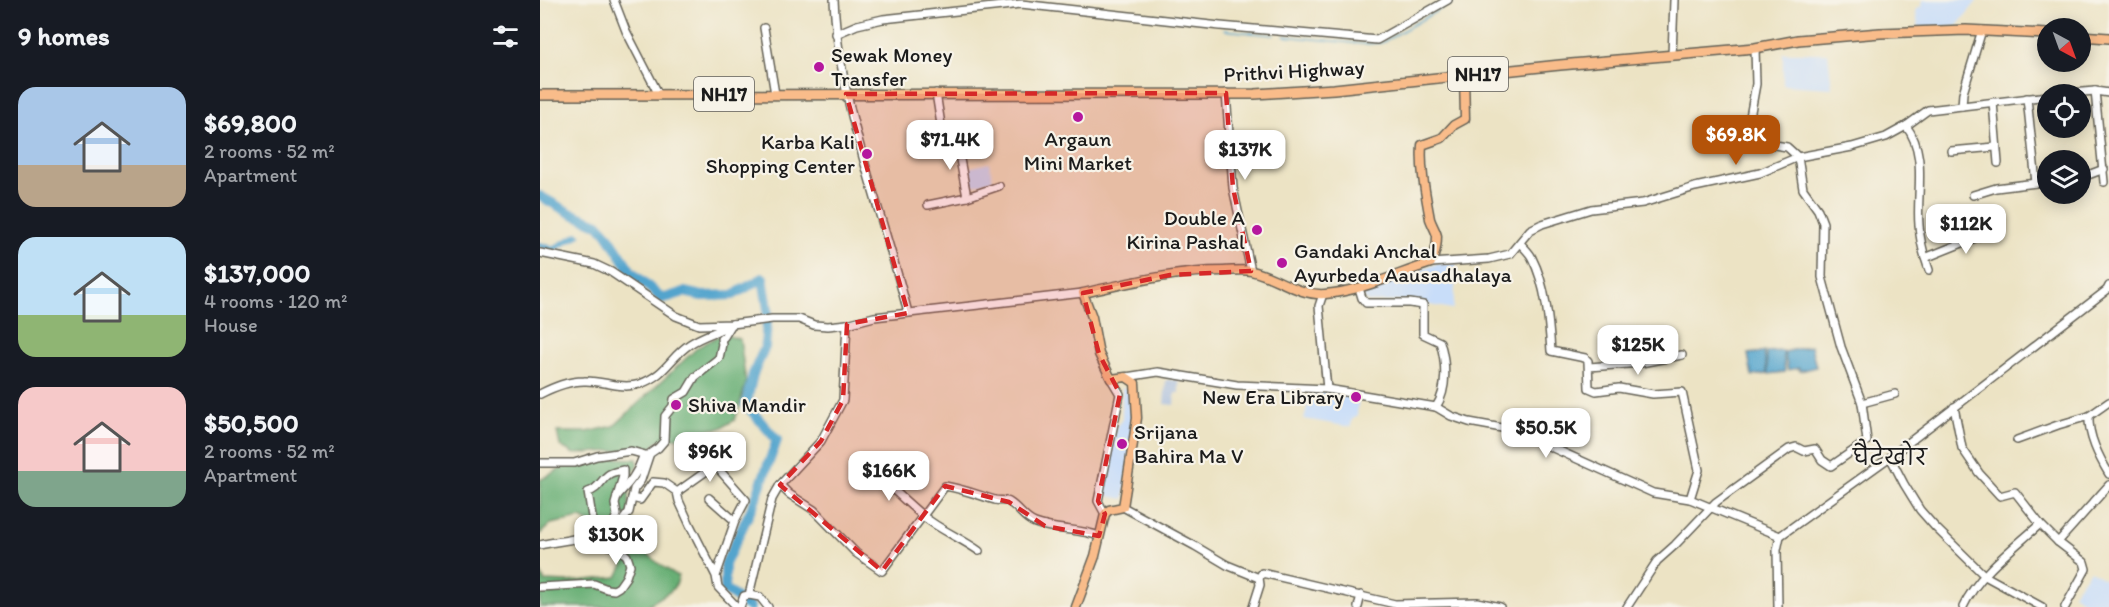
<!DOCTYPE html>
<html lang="en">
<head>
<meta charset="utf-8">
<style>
	body { margin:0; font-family:Itim,"Playpen Sans Deva",sans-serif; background:#242831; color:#f1f3f6; height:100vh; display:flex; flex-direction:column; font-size:22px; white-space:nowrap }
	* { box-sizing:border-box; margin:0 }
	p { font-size:20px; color:#9ea1a6 }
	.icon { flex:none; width:33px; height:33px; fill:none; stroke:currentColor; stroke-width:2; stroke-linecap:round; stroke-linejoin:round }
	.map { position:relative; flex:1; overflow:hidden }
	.details { display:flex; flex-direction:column; background:#171b24; width:540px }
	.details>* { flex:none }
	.needle { width:39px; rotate:139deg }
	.fabs { position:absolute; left:1497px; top:18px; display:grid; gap:12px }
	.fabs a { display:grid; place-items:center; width:54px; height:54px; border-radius:50%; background:#171b24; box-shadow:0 3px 15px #0003; font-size:30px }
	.price { position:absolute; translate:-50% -51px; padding:0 14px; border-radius:12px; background:#fff; color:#222; font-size:20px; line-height:39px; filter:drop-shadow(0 2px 3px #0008) }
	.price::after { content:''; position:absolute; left:50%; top:36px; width:18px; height:14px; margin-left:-9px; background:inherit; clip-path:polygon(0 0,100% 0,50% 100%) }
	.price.active { background:#b45309; color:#fff }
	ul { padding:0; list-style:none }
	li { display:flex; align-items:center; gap:18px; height:150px; padding:0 18px }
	li span { display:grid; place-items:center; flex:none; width:168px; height:120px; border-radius:18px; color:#555 }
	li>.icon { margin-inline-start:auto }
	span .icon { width:72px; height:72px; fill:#fffc; stroke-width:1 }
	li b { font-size:26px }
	h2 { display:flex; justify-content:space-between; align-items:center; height:72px; padding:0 18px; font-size:26px }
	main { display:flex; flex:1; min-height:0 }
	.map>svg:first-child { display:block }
	.built { fill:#c8ddf9 }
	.industrial { fill:#b6c6de }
	.forest { fill:#67af75; stroke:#426648; stroke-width:1.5 }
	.water { fill:#52a4cd; stroke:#376074; stroke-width:1.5 }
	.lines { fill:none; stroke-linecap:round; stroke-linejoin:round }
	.stream { stroke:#52a4cd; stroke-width:1.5 }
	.canal { stroke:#52a4cd; stroke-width:6 }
	.river { stroke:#52a4cd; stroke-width:10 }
	.minor-casing { stroke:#656257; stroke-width:10 }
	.major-casing { stroke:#656257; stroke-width:11 }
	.highway-casing { stroke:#656257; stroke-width:12 }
	.minor { stroke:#fff; stroke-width:7 }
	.major { stroke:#f9bc8a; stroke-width:8 }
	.highway { stroke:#f9bc8a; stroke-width:9 }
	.marked { fill:#d62828; fill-opacity:0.2; stroke:#d62828; stroke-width:4.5; stroke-dasharray:12 8; stroke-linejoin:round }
	.poi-dot { fill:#b5179e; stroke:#f7f3e8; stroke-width:2 }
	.labels { text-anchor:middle; stroke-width:4.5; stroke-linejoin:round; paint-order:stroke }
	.shield { fill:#f7f3e8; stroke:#5e5c59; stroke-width:1.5 }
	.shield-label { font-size:20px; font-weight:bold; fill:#1c1c1c }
	.poi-label { font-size:21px; fill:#1c1c1c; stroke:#f7f3e8; text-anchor:start }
	.street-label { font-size:21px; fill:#1c1c1c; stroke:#f7f3e8 }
	.neighbourhood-label { font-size:22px; fill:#1c1c1c; stroke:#f7f3e8 }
</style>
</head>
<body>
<main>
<section class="details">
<h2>9 homes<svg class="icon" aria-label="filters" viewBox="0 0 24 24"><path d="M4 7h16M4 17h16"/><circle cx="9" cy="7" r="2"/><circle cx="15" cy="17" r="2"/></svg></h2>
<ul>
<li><span style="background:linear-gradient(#a9c7e8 65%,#b9a48a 0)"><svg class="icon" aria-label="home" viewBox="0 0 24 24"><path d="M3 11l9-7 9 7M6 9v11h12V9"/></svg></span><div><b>$69,800</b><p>2 rooms · 52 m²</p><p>Apartment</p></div></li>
<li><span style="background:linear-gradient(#bfe0f5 65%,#8fb573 0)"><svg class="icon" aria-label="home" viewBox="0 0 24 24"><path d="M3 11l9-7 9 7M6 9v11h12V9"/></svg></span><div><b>$137,000</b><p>4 rooms · 120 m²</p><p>House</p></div></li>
<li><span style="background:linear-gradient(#f6c9c9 70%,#7fa58c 0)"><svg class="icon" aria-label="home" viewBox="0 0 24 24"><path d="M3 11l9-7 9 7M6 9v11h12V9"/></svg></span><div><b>$50,500</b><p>2 rooms · 52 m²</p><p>Apartment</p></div></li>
</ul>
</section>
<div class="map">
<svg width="1569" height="607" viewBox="0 0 1569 607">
	<rect width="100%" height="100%" fill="#f7f3e8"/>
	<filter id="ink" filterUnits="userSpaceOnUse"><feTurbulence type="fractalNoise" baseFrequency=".0167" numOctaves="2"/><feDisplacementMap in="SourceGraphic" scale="12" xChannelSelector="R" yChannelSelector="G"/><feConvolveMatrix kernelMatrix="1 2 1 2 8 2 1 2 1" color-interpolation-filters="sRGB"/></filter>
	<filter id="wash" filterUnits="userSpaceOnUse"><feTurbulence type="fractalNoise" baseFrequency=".008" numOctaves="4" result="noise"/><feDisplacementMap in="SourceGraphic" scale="24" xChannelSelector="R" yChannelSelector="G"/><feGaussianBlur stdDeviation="1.35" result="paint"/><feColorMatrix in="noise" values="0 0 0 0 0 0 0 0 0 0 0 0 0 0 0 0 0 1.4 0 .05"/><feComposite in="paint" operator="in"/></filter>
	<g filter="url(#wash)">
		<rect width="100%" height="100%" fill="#ece3c4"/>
		<!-- built -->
		<g class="built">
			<path d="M1382,0H1438L1416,27L1379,30L1376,13V9L1381,7Z"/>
			<path d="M1243,53H1288L1292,88L1243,85Z"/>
			<path d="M449,163L453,180L427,187L424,169Z"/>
			<path d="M897,264H917L913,309L868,301L828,302L824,299L823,288L858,279Z"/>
			<path d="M582,388L594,389V426L584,499L563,495L577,426L582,420Z"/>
			<path d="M794,391L819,394L817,415L811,421V427L764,419L771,393Z"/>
			<path d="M1550,570L1569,583V601L1565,607H1552L1533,594Z"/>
		</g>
		<!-- industrial -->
		<path class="industrial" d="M626,380H639V393H635L634,405L624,404Z"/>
		<!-- forest -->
		<g class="forest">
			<path d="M182,334L200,339L206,383L195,420L181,428L165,430L147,437L119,440L111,448L34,454L20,446L17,432H47L74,426L158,347Z"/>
			<path d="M74,458L97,459L98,463L89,481V516C98,523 96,531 100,541C107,558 123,567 138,576L137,583L131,591L105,607H0V572L5,581L27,582L77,577L84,563V548L67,539L63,529L41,518L11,524L0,534V480L26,466Z"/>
		</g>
		<!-- water -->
		<g class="water">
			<path d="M1271,346L1276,367L1260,371L1259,368L1248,370L1244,352Z"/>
			<path d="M1243,351L1245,372L1228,374L1226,352Z"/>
			<path d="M1224,352L1227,374L1212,376L1208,354Z"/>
		</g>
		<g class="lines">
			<!-- stream -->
			<g class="stream">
				<path d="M684,30L734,35"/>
				<path d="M744,36L823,44L841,43L916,0"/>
			</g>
			<!-- canal -->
			<path class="canal" d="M0,245L13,249L38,235"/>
			<!-- river -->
			<path class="river" d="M0,196L30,213L58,224L67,234L91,271L122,299L144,292L162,296L193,295L223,278L228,309L225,347L213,374L206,405L237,440L214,503L185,564V590L210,607"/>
		</g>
	</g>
	<g filter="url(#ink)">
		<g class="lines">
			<!-- minor casing -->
			<g class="minor-casing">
				<g id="minor">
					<path d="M74,0L86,31L119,95"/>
					<path d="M294,0C299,108 342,209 368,313"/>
					<path d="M224,28L235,94"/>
					<path d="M296,34L317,25L343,19L481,4L680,26L837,40L908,0"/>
					<path d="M1132,56L1134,0"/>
					<path d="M1555,91L1564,182"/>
					<path d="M396,93L402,131L406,139H413L419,154L427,197L459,186"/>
					<path d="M686,93L693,188L711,271"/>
					<path d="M1519,94L1555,91L1569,93"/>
					<path d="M1487,98L1496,183H1508"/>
					<path d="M1453,102L1458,163"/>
					<path d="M1422,106L1423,93L1442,30"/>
					<path d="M1366,126C1388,154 1376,193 1379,225C1380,241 1384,256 1389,270"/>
					<path d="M1411,151L1455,147"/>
					<path d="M1540,178L1564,169"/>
					<path d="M1433,195L1456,188L1496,183"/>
					<path d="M388,205L427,197"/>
					<path d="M980,243C984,248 990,253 992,258C1006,285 1009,322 1011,351L1045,358L1048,361L1049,388L1056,391L1079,388L1113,394L1142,392L1159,470L1150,499"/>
					<path d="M0,253L54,264L71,272L136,316L159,325L192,324L232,319H259L274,325L288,326L307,324"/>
					<path d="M1385,258L1457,229"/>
					<path d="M891,263L949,259L970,254L990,230L1002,224L1051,209L1103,203L1155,187L1220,173L1258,157L1312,147L1346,137L1366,126L1388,110L1508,96"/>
					<path d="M819,288L822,298L826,303H870L883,305V334L900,342C906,361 908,389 896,407"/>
					<path d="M783,294L779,306L787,389"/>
					<path d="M1049,367L1101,363L1142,355"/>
					<path d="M586,377L618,372L697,385L787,389L896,407L911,416L929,422L973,430L1113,493L1150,499L1240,536"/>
					<path d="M0,394C14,387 28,381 44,381C63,380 80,390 100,384C127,374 129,358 150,344C163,335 178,332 192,324L184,337L181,339L182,344L179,358L155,377L146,392L134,399L133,406L125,416L124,441L118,448L102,459C97,475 88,484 77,496"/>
					<path d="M1322,403L1355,394"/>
					<path d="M1414,407L1422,448L1439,473L1460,496L1475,492L1500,524C1474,548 1438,574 1423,607"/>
					<path d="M1549,416C1548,436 1559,457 1569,474"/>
					<path d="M1477,440L1518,425L1549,416L1569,402"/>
					<path d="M1350,457L1364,484L1380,510L1395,527L1445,576L1502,607"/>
					<path d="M0,463H34L57,456L91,451L109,456L101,480L94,489L89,512L72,535"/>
					<path d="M330,469C348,484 365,501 383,516C400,530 421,538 439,551"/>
					<path d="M240,485L249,494L274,510L316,553L342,571L405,486C423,489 438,495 455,500C459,501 465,500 469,502C479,508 484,519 495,523C516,531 538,528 559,536"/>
					<path d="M92,498L100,500L113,482L124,483L137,492"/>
					<path d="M169,498L195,521"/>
					<path d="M583,507L655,546L687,565L719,578L720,585L713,607"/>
					<path d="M565,514L558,501L580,394L571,379"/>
					<path d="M1500,524L1518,542L1544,562L1546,569L1525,607"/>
					<path d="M57,531L69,546L77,547"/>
					<path d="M1518,542L1569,485"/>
					<path d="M0,545C20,540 39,541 57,531L52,517L48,492C59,489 60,481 68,475C71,472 78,471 83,470V476L75,504L77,515L71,528L73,543L87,556L90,565L86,577L79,587L74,590L67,589L54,584L0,587"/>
					<path d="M176,576L195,521L206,500L175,465L137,492L139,501L150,525L176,576L178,587L197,607"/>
					<path d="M719,578L722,573L855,604L937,602L960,607"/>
					<path d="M209,595L220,597L228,607"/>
					<path d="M200,607L204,596L209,595L232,499L240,485L281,441L303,400L307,324L334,317L543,293"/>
					<path d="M818,607L821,595"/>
					<path d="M1087,607L1117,561L1135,545L1176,502L1249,449L1256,447L1264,451L1275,449L1282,460L1291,466L1327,441L1322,403L1301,347L1282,277L1283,223L1278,210L1263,189L1258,157L1247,147L1229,144L1211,131L1210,117L1216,84L1215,48"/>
					<path d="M1238,607L1237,550L1240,536L1350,457L1567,290L1569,286"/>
				</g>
			</g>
			<!-- major casing -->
			<g class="major-casing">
				<path id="major" d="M536,607L555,556L565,514L569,510L583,507L597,418L595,383L586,377L571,379L559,354L552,317L543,293C589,283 635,271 683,271C692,271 703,269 711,271C736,276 758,296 785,294C822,291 856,274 891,263C895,255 897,246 897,236C896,231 892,225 890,219C886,196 880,169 882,145L902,138L914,125L925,119L924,75"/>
			</g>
			<!-- highway casing -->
			<g class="highway-casing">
				<g id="highway">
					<path d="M1540,36L1569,38"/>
					<path d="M0,95L715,94L794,89L1020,65L1215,48L1258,40L1340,33L1426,30L1508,34"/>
				</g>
			</g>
			<!-- minor -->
			<use href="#minor" class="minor"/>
			<!-- major -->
			<use href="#major" class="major"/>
			<!-- highway -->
			<use href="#highway" class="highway"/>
		</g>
	</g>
	<!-- marked area -->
	<path class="marked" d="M686,93L693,188L711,271L630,275L543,293L559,354L580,394L558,501L565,514L559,536L505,526L469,502L405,486L342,571L240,485L281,441L303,400L307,324L368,313L306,94Z"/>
	<!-- markers -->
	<g class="poi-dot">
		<circle cx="279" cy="67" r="6"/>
		<circle cx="538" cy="117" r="6"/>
		<circle cx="327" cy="154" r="6"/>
		<circle cx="717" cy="230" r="6"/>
		<circle cx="742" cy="263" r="6"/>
		<circle cx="816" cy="397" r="6"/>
		<circle cx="136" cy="405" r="6"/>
		<circle cx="582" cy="444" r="6"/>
	</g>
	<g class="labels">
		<!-- shield labels -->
		<g class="shield">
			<rect x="908" y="57" width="60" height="34" rx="4.5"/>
			<rect x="154" y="77" width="60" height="34" rx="4.5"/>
		</g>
		<g class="shield-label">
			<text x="938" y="81">NH17</text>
			<text x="184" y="101">NH17</text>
		</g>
		<!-- poi labels -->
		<g class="poi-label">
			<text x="291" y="62">Sewak Money<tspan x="291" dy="24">Transfer</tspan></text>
			<text x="538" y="146" text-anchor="middle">Argaun<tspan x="538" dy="24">Mini Market</tspan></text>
			<text x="315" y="149" text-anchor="end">Karba Kali<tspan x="315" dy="24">Shopping Center</tspan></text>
			<text x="705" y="225" text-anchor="end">Double A<tspan x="705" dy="24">Kirina Pashal</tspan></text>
			<text x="754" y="258">Gandaki Anchal<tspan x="754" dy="24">Ayurbeda Aausadhalaya</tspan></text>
			<text x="804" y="404" text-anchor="end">New Era Library</text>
			<text x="148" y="412">Shiva Mandir</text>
			<text x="594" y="439">Srijana<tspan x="594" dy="24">Bahira Ma V</tspan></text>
		</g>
		<!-- street labels -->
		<g class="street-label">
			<text transform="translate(754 71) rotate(-3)" y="7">Prithvi Highway</text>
		</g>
		<!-- neighbourhood labels -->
		<g class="neighbourhood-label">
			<text x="1350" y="465">घैटेखोर</text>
		</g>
	</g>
</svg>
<div class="fabs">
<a><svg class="needle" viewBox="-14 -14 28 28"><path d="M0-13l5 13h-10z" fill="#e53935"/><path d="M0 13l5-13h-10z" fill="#9ea1a6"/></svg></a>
<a><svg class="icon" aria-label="locate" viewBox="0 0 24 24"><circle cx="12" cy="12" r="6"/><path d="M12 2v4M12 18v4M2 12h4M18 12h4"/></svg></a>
<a><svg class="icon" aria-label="layers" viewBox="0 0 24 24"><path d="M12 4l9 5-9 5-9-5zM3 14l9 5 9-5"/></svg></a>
</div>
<b class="price active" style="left:1196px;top:166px">$69.8K</b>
<b class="price" style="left:410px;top:171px">$71.4K</b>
<b class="price" style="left:705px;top:181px">$137K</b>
<b class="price" style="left:1426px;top:255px">$112K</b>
<b class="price" style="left:1098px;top:376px">$125K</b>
<b class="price" style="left:1006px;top:459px">$50.5K</b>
<b class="price" style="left:170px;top:483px">$96K</b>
<b class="price" style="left:349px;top:502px">$166K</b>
<b class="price" style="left:76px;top:566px">$130K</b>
</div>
</main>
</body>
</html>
